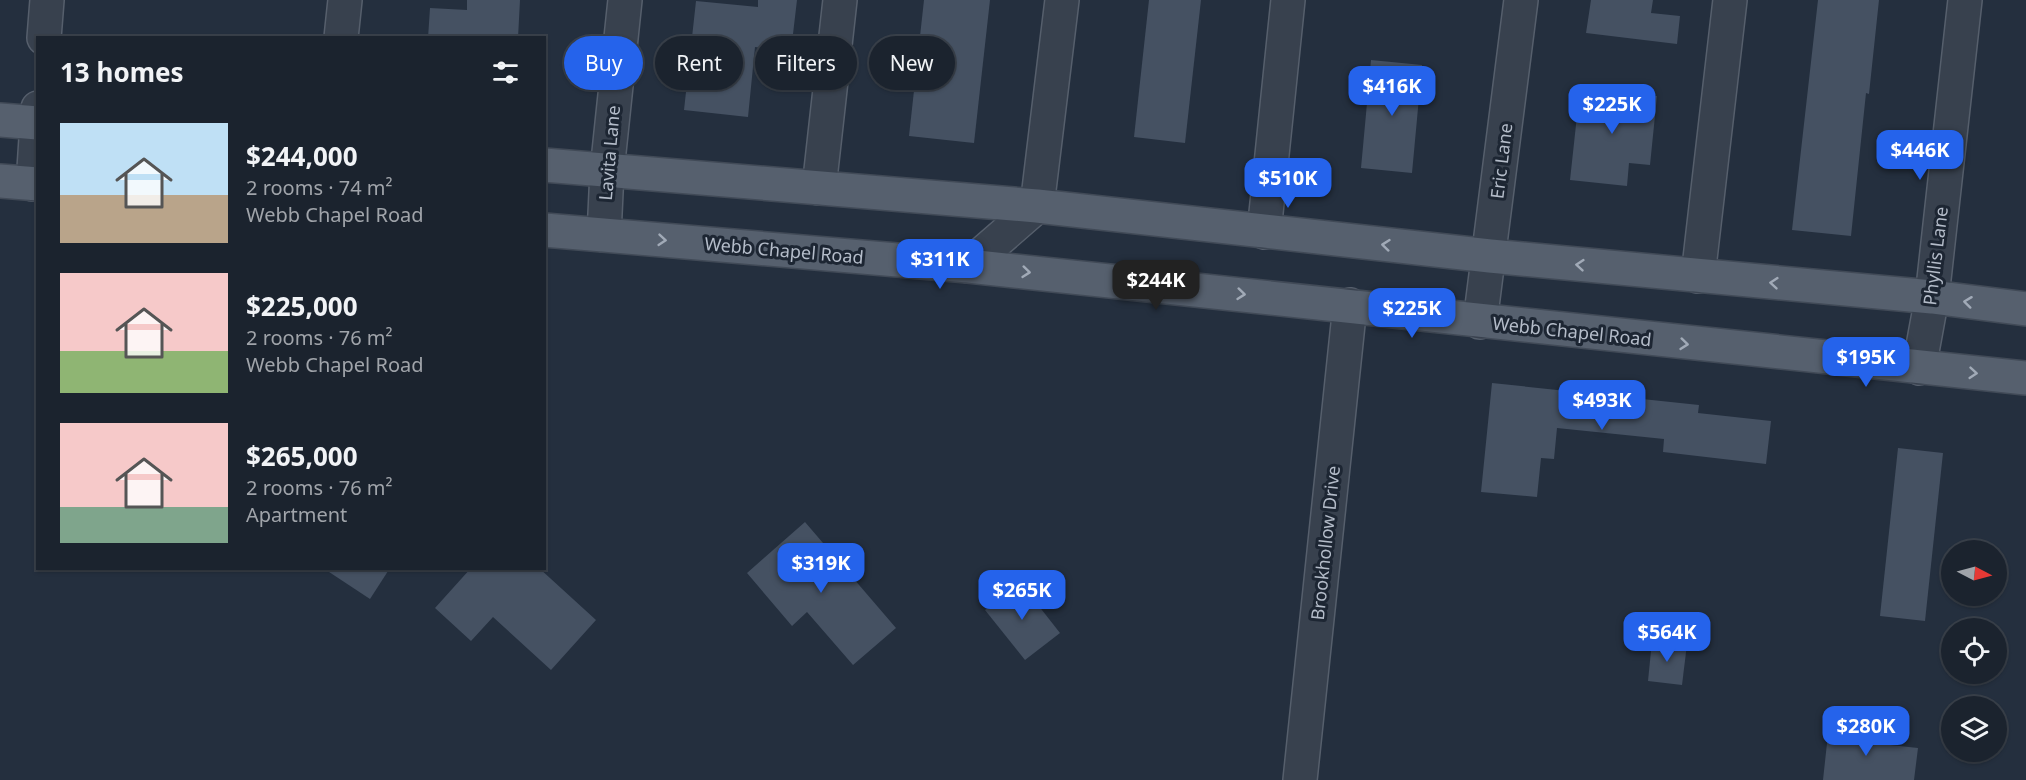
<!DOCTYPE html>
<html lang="en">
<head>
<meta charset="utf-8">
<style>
	body { margin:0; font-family:"Noto Sans",sans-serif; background:#242b36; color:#f1f3f6; height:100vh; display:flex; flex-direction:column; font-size:22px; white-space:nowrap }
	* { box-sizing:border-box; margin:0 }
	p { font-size:20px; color:#a0a4aa }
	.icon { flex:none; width:33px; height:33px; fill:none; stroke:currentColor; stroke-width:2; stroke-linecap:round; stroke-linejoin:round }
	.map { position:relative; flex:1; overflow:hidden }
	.drawer { position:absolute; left:36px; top:36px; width:510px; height:534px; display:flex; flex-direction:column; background:#1b232e; border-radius:0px; box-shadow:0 2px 4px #0004,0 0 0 2px #39404a }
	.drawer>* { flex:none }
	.hud { position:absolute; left:564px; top:36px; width:570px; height:54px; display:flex; gap:12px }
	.needle { width:39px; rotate:96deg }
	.controls { position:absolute; left:1941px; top:540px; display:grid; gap:12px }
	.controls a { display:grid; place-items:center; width:66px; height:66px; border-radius:50%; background:#1b232e; box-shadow:0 2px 4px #0004,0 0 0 2px #39404a; font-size:30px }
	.price { position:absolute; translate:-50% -51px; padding:0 14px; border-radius:12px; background:#2563eb; color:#fff; font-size:20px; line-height:39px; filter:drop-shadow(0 2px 3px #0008) }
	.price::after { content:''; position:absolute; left:50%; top:36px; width:18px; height:14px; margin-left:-9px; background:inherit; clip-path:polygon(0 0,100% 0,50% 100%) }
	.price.active { background:#222; color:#fff }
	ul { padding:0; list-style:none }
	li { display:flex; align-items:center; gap:18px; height:150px; padding:0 24px }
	li span { display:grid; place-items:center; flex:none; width:168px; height:120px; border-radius:0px; color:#555 }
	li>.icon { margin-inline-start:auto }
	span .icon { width:72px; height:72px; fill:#fffc; stroke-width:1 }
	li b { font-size:26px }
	h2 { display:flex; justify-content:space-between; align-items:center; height:72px; padding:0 24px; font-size:26px }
	.chip { padding:0 21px; border-radius:27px; background:#1b232e; box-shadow:0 2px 4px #0004,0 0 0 2px #39404a; font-size:21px; line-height:54px }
	.chip.active { background:#2563eb; color:#fff }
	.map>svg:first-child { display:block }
	.building { fill:#455162 }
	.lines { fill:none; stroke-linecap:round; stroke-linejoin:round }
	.minor-casing { stroke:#565f6c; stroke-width:36 }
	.major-casing { stroke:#414a57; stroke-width:36 }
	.minor { stroke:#38414e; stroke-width:33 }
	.major { stroke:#56606e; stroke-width:33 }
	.oneway { stroke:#a1aab7 }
	.labels { text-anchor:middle; stroke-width:6; stroke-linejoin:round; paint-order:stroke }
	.street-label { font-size:18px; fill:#b4bcc9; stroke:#1d2633 }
</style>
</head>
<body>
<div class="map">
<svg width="2026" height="780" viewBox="0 0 2026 780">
	<rect width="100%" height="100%" fill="#242f3e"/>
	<!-- building -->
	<g class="building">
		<path d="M467,0H520L518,38H428L430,8L467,10Z"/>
		<path d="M758,0H797L791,51L755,47L748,117L684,110L696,1L758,7Z"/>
		<path d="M924,0H990L974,143L909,136Z"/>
		<path d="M1149,0H1201L1185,143L1134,137Z"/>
		<path d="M1591,0H1653L1651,13L1680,16L1677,44L1586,33Z"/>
		<path d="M1818,0H1879L1869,94L1866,93L1851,236L1792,230Z"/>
		<path d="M1371,60L1422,65L1412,173L1361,168Z"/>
		<path d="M1580,88L1657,96L1650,165L1629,163L1627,186L1570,180Z"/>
		<path d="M1492,383L1699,405L1698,413L1771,421L1766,464L1663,452L1664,439L1557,428L1554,459L1541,458L1537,497L1481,492Z"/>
		<path d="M1898,448L1943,453L1925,621L1880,616Z"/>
		<path d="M805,522L896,628L853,665L807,612L792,626L747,573Z"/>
		<path d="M323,568H390L370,599Z"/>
		<path d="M471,568H539L596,620L551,670L493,617L471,641L435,608Z"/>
		<path d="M1020,582L1060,633L1025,660L985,610Z"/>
		<path d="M1652,641L1687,644L1682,685L1648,681Z"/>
		<path d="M1829,725L1873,730L1872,743L1918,748L1914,780H1823Z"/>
	</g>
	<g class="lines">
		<!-- minor casing -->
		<g class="minor-casing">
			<g id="minor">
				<path d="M44,38L47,0"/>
				<path d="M341,38L345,0"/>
				<path d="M33,184L38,108"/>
				<path d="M819,188L840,0"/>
				<path d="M1264,232L1288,0"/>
				<path d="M604,235L607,171L625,0"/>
				<path d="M968,266L1037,206L1062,0"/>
				<path d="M1698,276L1730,0"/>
				<path d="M1480,322L1521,0"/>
				<path d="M1919,368L1932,297L1965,0"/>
				<path d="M1300,780L1350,305"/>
			</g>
		</g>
		<!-- major casing -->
		<g class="major-casing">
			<g id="major">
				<path d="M0,120L38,123"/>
				<path d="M544,165L1037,206L1490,256L1932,297L2026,309"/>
				<path d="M0,181L38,184"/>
				<path d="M544,230L968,266L2026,378"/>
			</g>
		</g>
		<!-- minor -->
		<use href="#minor" class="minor"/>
		<!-- major -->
		<use href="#major" class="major"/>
	</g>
	<!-- one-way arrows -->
	<defs><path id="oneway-chevron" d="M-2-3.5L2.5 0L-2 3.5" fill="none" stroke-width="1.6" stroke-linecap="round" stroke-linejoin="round" transform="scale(1.5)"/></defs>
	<g class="oneway">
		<use href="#oneway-chevron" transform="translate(662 240) rotate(5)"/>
		<use href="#oneway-chevron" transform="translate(1386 245) rotate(-174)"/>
		<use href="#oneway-chevron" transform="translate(1580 265) rotate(-175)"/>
		<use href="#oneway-chevron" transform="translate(1026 272) rotate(6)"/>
		<use href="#oneway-chevron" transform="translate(1774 283) rotate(-175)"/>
		<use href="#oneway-chevron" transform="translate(1241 294) rotate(6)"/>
		<use href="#oneway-chevron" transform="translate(1968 302) rotate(-173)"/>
		<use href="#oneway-chevron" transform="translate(1684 344) rotate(6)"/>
		<use href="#oneway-chevron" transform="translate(1973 373) rotate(5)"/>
	</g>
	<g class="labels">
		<!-- street labels -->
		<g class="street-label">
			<text transform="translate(610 153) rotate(-85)" y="6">Lavita Lane</text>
			<text transform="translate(1502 161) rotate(-83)" y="6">Eric Lane</text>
			<text transform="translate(784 251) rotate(5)" y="6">Webb Chapel Road</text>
			<text transform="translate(1936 256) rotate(-83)" y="6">Phyllis Lane</text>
			<text transform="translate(1572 332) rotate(6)" y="6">Webb Chapel Road</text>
			<text transform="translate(1326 543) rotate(-84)" y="6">Brookhollow Drive</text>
		</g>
	</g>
</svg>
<div class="controls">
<a><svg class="needle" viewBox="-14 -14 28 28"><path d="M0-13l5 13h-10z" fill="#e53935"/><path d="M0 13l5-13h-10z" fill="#a0a4aa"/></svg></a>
<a><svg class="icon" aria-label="locate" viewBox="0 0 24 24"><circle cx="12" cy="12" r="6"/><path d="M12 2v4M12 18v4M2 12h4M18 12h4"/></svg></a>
<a><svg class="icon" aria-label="layers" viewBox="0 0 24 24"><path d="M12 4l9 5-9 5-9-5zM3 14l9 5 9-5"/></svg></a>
</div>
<b class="price" style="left:1392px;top:117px">$416K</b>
<b class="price" style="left:1612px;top:135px">$225K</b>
<b class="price" style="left:1920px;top:181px">$446K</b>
<b class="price" style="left:1288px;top:209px">$510K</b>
<b class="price" style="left:940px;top:290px">$311K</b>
<b class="price active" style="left:1156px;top:311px">$244K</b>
<b class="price" style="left:1412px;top:339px">$225K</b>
<b class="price" style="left:1866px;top:388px">$195K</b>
<b class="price" style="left:1602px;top:431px">$493K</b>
<b class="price" style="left:821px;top:594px">$319K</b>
<b class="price" style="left:1022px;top:621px">$265K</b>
<b class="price" style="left:1667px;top:663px">$564K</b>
<b class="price" style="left:1866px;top:757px">$280K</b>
<div class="hud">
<a class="chip active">Buy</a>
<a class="chip">Rent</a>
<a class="chip">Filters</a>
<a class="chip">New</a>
</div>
<section class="drawer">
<h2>13 homes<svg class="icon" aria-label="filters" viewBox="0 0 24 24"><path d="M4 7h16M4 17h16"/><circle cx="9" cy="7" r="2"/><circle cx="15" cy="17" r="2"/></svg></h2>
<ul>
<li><span style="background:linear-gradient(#bfe0f5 60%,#b9a48a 0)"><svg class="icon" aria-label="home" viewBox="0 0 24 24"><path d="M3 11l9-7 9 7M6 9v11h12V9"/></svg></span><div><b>$244,000</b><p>2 rooms · 74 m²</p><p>Webb Chapel Road</p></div></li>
<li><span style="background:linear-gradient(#f6c9c9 65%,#8fb573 0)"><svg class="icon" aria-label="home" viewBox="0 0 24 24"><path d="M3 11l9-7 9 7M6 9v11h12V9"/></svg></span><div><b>$225,000</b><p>2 rooms · 76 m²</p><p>Webb Chapel Road</p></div></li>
<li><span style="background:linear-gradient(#f6c9c9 70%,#7fa58c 0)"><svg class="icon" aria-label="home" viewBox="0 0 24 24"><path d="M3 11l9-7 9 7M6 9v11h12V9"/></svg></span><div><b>$265,000</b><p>2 rooms · 76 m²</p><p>Apartment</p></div></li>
</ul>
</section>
</div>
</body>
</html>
